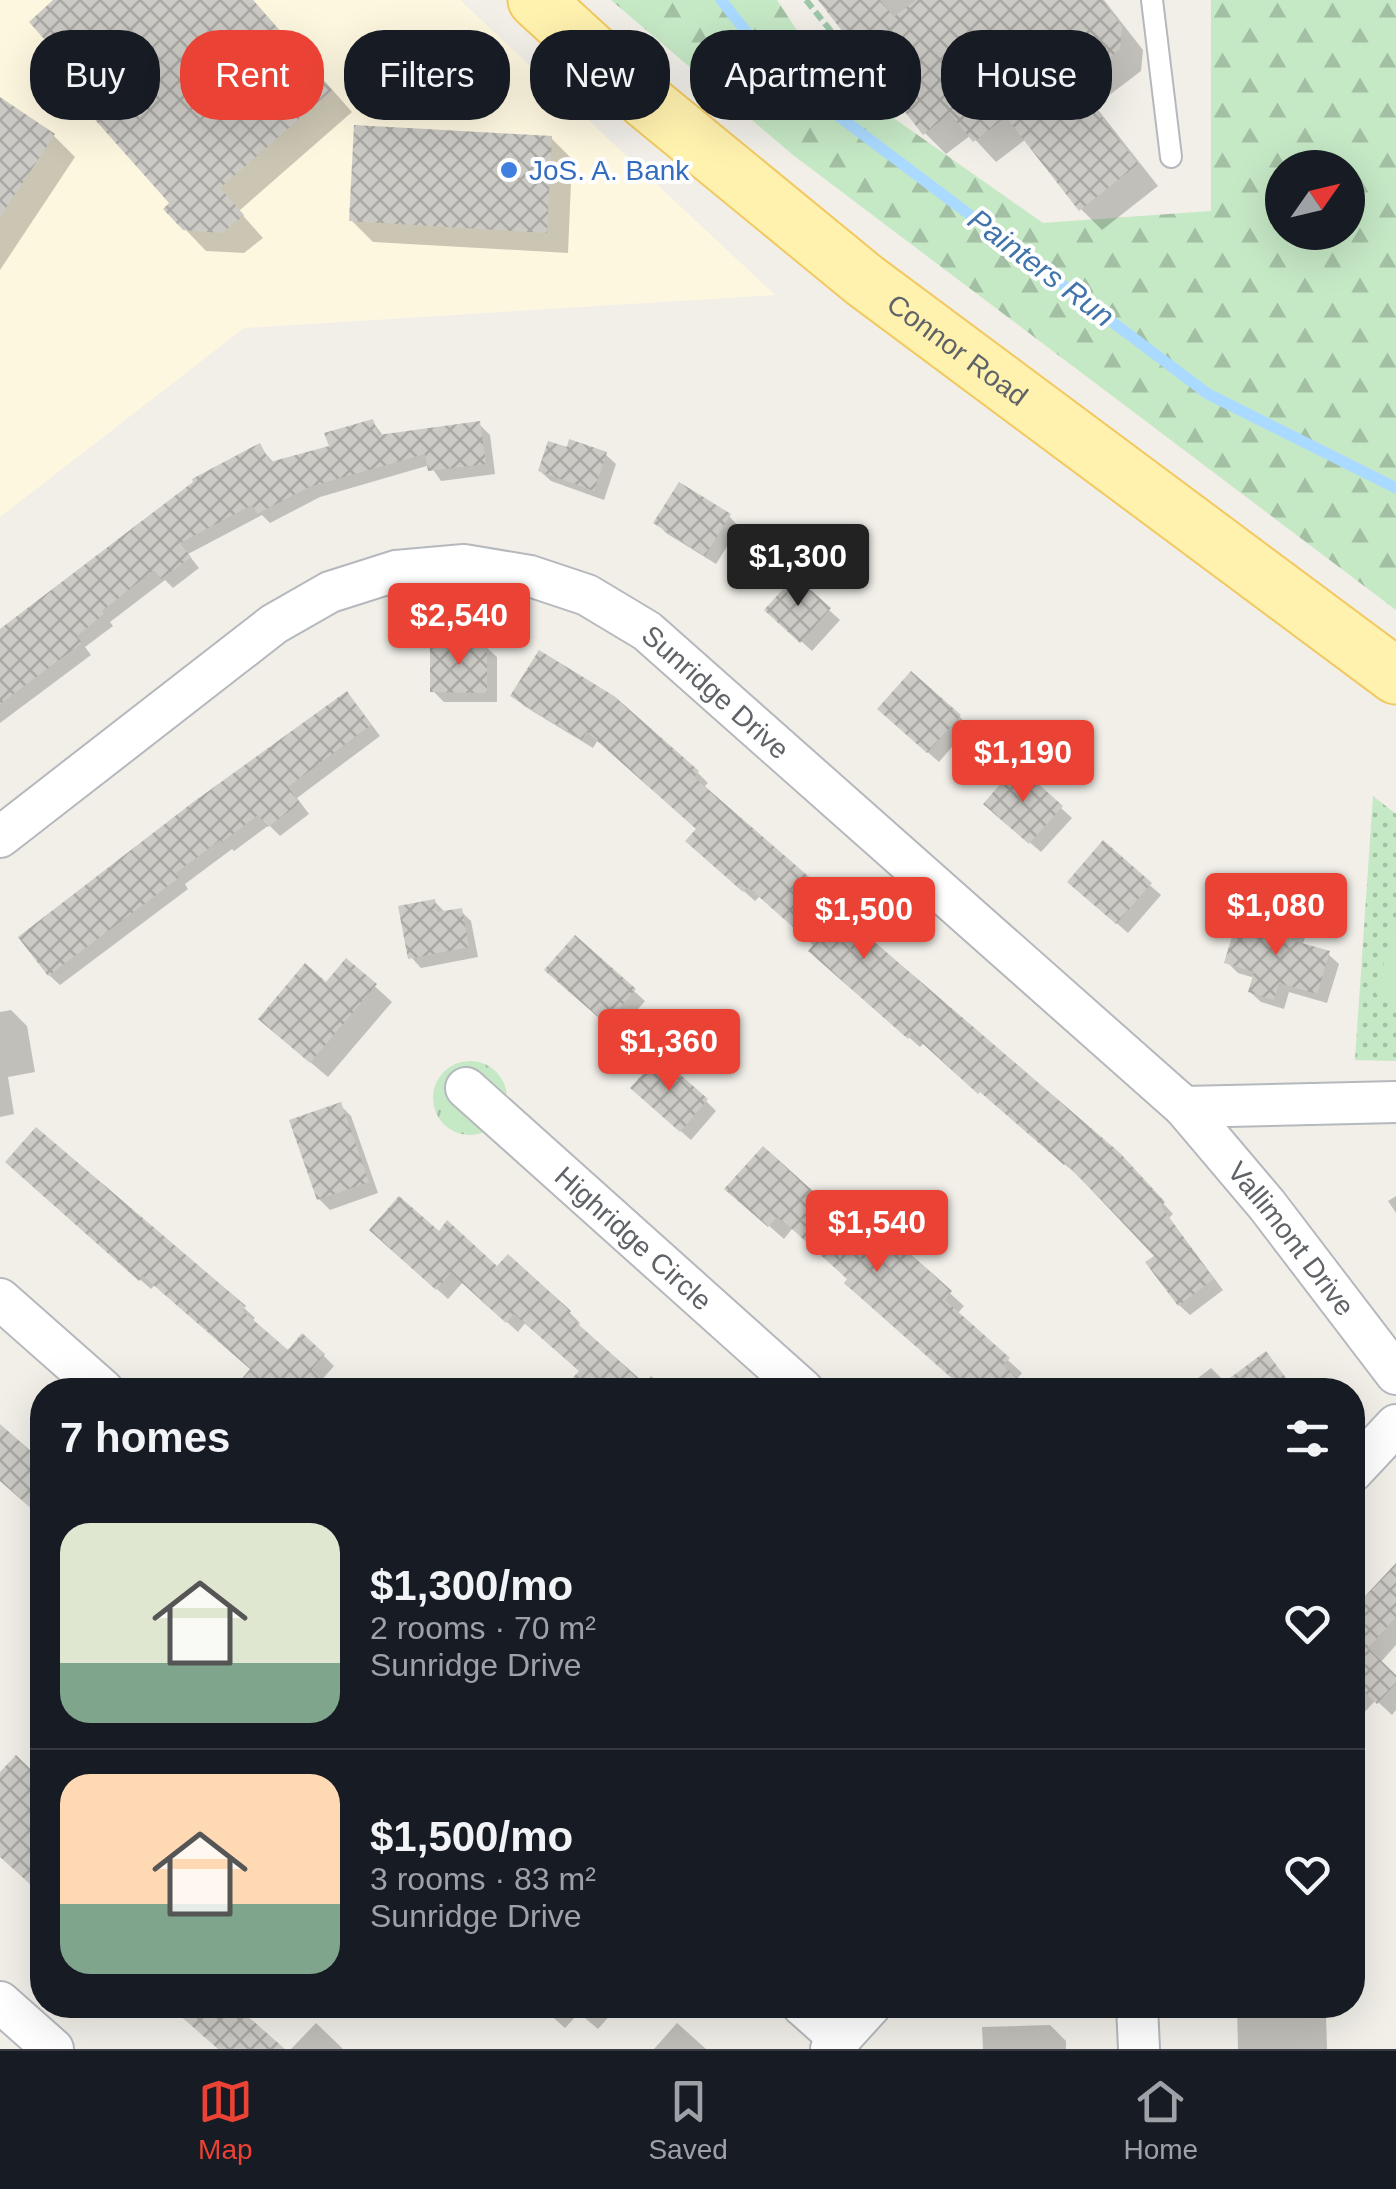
<!DOCTYPE html>
<html lang="en">
<head>
<meta charset="utf-8">
<style>
	body { margin:0; font-family:Arial,sans-serif; background:#20242c; color:#f1f3f6; height:100vh; display:flex; flex-direction:column; font-size:38px; white-space:nowrap }
	* { box-sizing:border-box; margin:0 }
	p { font-size:32px; color:#9ea1a6 }
	.icon { flex:none; width:55px; height:55px; fill:none; stroke:currentColor; stroke-width:2; stroke-linecap:round; stroke-linejoin:round }
	.map { position:relative; flex:1; overflow:hidden }
	.panel { position:absolute; left:30px; top:1378px; width:1335px; height:640px; display:flex; flex-direction:column; background:#171b24; border-radius:40px; box-shadow:0 10px 40px #0002 }
	.panel>* { flex:none }
	.guide { position:absolute; left:30px; top:30px; width:1338px; height:90px; display:flex; gap:20px }
	.needle { width:65px; rotate:56deg }
	.buttons { position:absolute; left:1265px; top:150px; display:grid; gap:20px }
	.buttons a { display:grid; place-items:center; width:100px; height:100px; border-radius:50%; background:#171b24; box-shadow:0 10px 40px #0002; font-size:50px }
	.price { position:absolute; translate:-50% -85px; padding:0 22px; border-radius:10px; background:#ea4335; color:#fff; font-size:32px; line-height:65px; filter:drop-shadow(0 2px 5px #0008) }
	.price::after { content:''; position:absolute; left:50%; top:60px; width:30px; height:22px; margin-left:-15px; background:inherit; clip-path:polygon(0 0,100% 0,50% 100%) }
	.price.on { background:#222; color:#fff }
	ul { padding:0; list-style:none }
	li { display:flex; align-items:center; gap:30px; height:250px; padding:0 30px }
	li+li { border-top:2px solid #363941 }
	li span { display:grid; place-items:center; flex:none; width:280px; height:200px; border-radius:30px; color:#555 }
	li>.icon { margin-inline-start:auto }
	span .icon { width:120px; height:120px; fill:#fffc; stroke-width:1 }
	li b { font-size:42px }
	h2 { display:flex; justify-content:space-between; align-items:center; height:120px; padding:0 30px; font-size:42px }
	.pill { padding:0 35px; border-radius:40px; background:#171b24; box-shadow:0 10px 40px #0002; font-size:35px; line-height:90px }
	.pill.on { background:#ea4335; color:#fff }
	.dock { display:flex; justify-content:space-around; align-items:center; height:140px; border-top:2px solid #363941; background:#171b24; font-size:28px; color:#9ea1a6 }
	.dock a { display:grid; justify-items:center; gap:5px }
	.dock .on { color:#ea4335 }
	.map>svg:first-child { display:block }
	.commercial { fill:#fef7e0 }
	.grass { fill:url(#grass-tufts) }
	.forest { fill:url(#forest-firs); fill-rule:evenodd }
	.park { fill:url(#park-dots) }
	.pitch { fill:#c5e8c5 }
	.shadow { fill:#0003 }
	.lines { fill:none; stroke-linecap:round; stroke-linejoin:round }
	.stream { stroke:#aadaff; stroke-width:11 }
	.building { fill:url(#building-cross-hatch) }
	.service-casing { stroke:#b5b8bc; stroke-width:24 }
	.minor-casing { stroke:#b5b8bc; stroke-width:44 }
	.primary-casing { stroke:#f2c960; stroke-width:59 }
	.path { stroke:#9cc7a9; stroke-width:6; stroke-dasharray:10 5; stroke-linecap:butt }
	.service { stroke:#fff; stroke-width:20 }
	.minor { stroke:#fff; stroke-width:40 }
	.primary { stroke:#fff2af; stroke-width:55 }
	.shop-dot { fill:#3f7fe0; stroke:#fff; stroke-width:4 }
	.labels { text-anchor:middle; stroke-width:8; stroke-linejoin:round; paint-order:stroke }
	.shop-label { font-size:28px; fill:#366cbe; stroke:#fff; text-anchor:start }
	.street-label { font-size:28px; fill:#5f6368; stroke:#fff }
	.water-label { font-size:30px; font-style:italic; fill:#4174aa; stroke:#fff }
</style>
</head>
<body>
<div class="map">
<svg width="1396" height="2049" viewBox="0 0 1396 2049">
	<defs>
		<pattern id="grass-tufts" width="24" height="20" patternUnits="userSpaceOnUse" patternTransform="scale(2.5)"><rect width="24" height="20" fill="#c5e8c5"/><path d="M3 7l-1-3M5 7V3M7 7l1-3M15 17l-1-3M17 17v-4M19 17l1-3" fill="none" stroke="#a3c0a4"/></pattern>
		<pattern id="forest-firs" width="22" height="20" patternUnits="userSpaceOnUse" patternTransform="scale(2.5)"><rect width="22" height="20" fill="#c5e8c5"/><path d="M5 1l3.5 6h-7zM16 11l3.5 6h-7z" fill="#a3c0a4"/></pattern>
		<pattern id="park-dots" width="8" height="8" patternUnits="userSpaceOnUse" patternTransform="scale(2.5)"><rect width="8" height="8" fill="#c5e8c5"/><path d="M2 2h.1M6 6h.1" fill="none" stroke="#a3c0a4" stroke-width="1.8" stroke-linecap="round"/></pattern>
		<pattern id="building-cross-hatch" width="8" height="8" patternUnits="userSpaceOnUse" patternTransform="scale(2.5)"><rect width="8" height="8" fill="#cccac5"/><path d="M0 0l8 8M0 8l8-8" fill="none" stroke="#a9a8a4"/></pattern>
	</defs>
	<rect width="100%" height="100%" fill="#f1efe8"/>
	<!-- commercial -->
	<path class="commercial" d="M0,0H460L775,295L244,328L0,517Z"/>
	<!-- grass -->
	<circle class="grass" cx="470" cy="1098" r="37"/>
	<!-- forest -->
	<path class="forest" d="M611,0H777L821,67L1043,223L1211,211V0H1396V610L793,155ZM1282,168H1348V232H1282Z"/>
	<!-- park -->
	<path class="park" d="M1373,796L1396,814V1061L1355,1060Z"/>
	<!-- pitch -->
	<path class="pitch" d="M1394,924L1396,925V1000L1376,994Z"/>
	<!-- shadow -->
	<g class="shadow">
		<path d="M57,0H253L352,112L239,211L263,238L244,253L206,251L184,228L173,203L72,67Z"/>
		<path d="M821,0H1104L1143,50L1141,71L1095,106L1158,186L1102,230L1081,209L1026,139L996,162L971,135L946,154L925,133Z"/>
		<path d="M0,100L54,136L75,157L0,270Z"/>
		<path d="M551,138L572,159L568,253L373,242L351,220Z"/>
		<path d="M373,422L384,437L479,424L490,435L495,474L441,481L430,465L320,497L270,523L262,515L188,554L199,568L173,588L165,580L110,622L113,626L85,647L91,655L0,723V649L259,446L274,463L332,447Z"/>
		<path d="M568,450L605,454L616,464L604,500L551,481L540,471Z"/>
		<path d="M729,516L739,527L716,564L666,533L656,522Z"/>
		<path d="M829,610L840,620L812,651L778,620Z"/>
		<path d="M486,647L497,657V702H444L433,691Z"/>
		<path d="M513,695L698,773L708,783L703,788L859,923L869,933L866,937L1130,1167L1173,1214L1169,1218L1223,1290L1190,1315L1179,1305L1157,1256L1076,1174L924,1043L920,1047L822,961L816,945L760,896L755,901L699,851V829L598,740L593,748L524,706Z"/>
		<path d="M357,705L380,736L297,798L309,814L280,836L269,825L234,851L232,849L185,884L188,889L60,985L49,975Z"/>
		<path d="M959,716L969,727L939,762L890,719Z"/>
		<path d="M1061,808L1072,818L1041,852L997,814Z"/>
		<path d="M1103,844L1161,895L1128,933L1081,892Z"/>
		<path d="M434,901L446,913L461,911L471,921L478,957L421,968L411,957Z"/>
		<path d="M1295,924L1306,935L1302,946L1328,954L1339,964L1327,1003L1289,992L1284,1009L1261,1002L1250,992L1255,978L1238,973L1227,962L1268,936Z"/>
		<path d="M347,961L392,1002L328,1077L278,1035Z"/>
		<path d="M558,980L634,991L645,1001L618,1032Z"/>
		<path d="M11,1010L27,1026L35,1072L8,1077L14,1114L0,1117V1012Z"/>
		<path d="M644,1099L706,1101L716,1111L691,1140Z"/>
		<path d="M340,1105L351,1116L378,1193L330,1210L319,1199Z"/>
		<path d="M18,1172L244,1308L255,1318L251,1322L288,1353L323,1355L334,1366L321,1381L332,1390H258L253,1370L155,1285L151,1289Z"/>
		<path d="M1396,1196V1213L1388,1201Z"/>
		<path d="M742,1202L875,1250L887,1236L964,1306L957,1314L1022,1373L1017,1379L1027,1390H967L808,1241L792,1229L784,1239Z"/>
		<path d="M439,1234L570,1313L580,1323L577,1326L643,1385L651,1376L667,1390H580L581,1371L526,1322L518,1332L463,1282L448,1299L383,1240Z"/>
		<path d="M1265,1354L1296,1390L1184,1389L1211,1368L1227,1384Z"/>
		<path d="M1396,1566V1645L1380,1663L1396,1679V1710L1392,1715L1376,1700L1352,1725V1614Z"/>
		<path d="M539,2005H619L598,2029L579,2013L565,2028Z"/>
		<path d="M1237,2005H1317L1326,2014L1327,2049H1238Z"/>
		<path d="M316,2023L341,2047L343,2049H291Z"/>
		<path d="M677,2023L706,2049H654Z"/>
		<path d="M1050,2025L1066,2041V2049H983L982,2027Z"/>
	</g>
	<g class="lines">
		<!-- stream -->
		<path class="stream" d="M721,0L776,69L1208,394L1396,488"/>
	</g>
	<!-- building -->
	<g class="building">
		<path d="M53,0H253L332,90L220,188L244,215L222,233L183,230L163,209L169,203L57,77L69,67L29,22Z"/>
		<path d="M818,0H880L894,17L916,0H1102L1122,27L1120,49L1076,84L1138,164L1079,211L1006,117L973,142L950,113L923,135Z"/>
		<path d="M0,97L55,134L0,217Z"/>
		<path d="M354,125L552,136L547,233L349,221Z"/>
		<path d="M373,419L378,435L480,421L486,464L428,471L425,454L309,487L257,514L252,505L180,543L191,557L161,579L154,570L102,611L104,614L77,636L82,643L0,704V629L193,482L192,479L260,443L270,462L329,446L324,433Z"/>
		<path d="M569,439L607,452L594,491L538,471L548,441L567,447Z"/>
		<path d="M679,482L731,514L705,556L653,523Z"/>
		<path d="M795,576L831,608L800,643L764,610Z"/>
		<path d="M430,644H487V693L430,692Z"/>
		<path d="M539,650L614,696L699,771L694,777L860,921L856,926L1120,1153L1165,1202L1161,1206L1214,1279L1178,1306L1145,1262L1154,1256L1066,1163L1064,1165L980,1092L978,1094L912,1034L908,1039L808,951L813,945L748,887L743,892L685,841L696,829L587,732L582,740L510,696Z"/>
		<path d="M911,671L961,715L927,753L877,709Z"/>
		<path d="M347,691L371,725L288,787L300,803L268,827L258,815L222,842L220,840L176,873L180,877L48,976L18,937L192,803Z"/>
		<path d="M1017,765L1063,806L1029,844L983,804Z"/>
		<path d="M1103,840L1152,883L1116,924L1067,882Z"/>
		<path d="M435,899L437,912L462,908L469,947L408,959L398,906Z"/>
		<path d="M1272,915L1296,922L1291,940L1330,951L1317,994L1279,983L1274,1000L1248,992L1254,972L1224,963L1236,923L1267,932Z"/>
		<path d="M575,935L636,989L606,1024L544,970Z"/>
		<path d="M346,958L377,984L310,1063L258,1019L305,963L326,982Z"/>
		<path d="M659,1056L708,1099L680,1132L630,1088Z"/>
		<path d="M341,1102L369,1182L317,1200L289,1120Z"/>
		<path d="M36,1127L246,1306L242,1310L288,1350L302,1333L325,1354L312,1369L335,1390H232L250,1369L143,1276L139,1281L5,1162Z"/>
		<path d="M763,1146L875,1247L887,1233L952,1291L945,1300L1010,1358L1003,1365L1031,1390H965L844,1283L847,1279L791,1228L777,1217L768,1227L724,1189Z"/>
		<path d="M399,1196L439,1231L447,1220L497,1266L508,1254L571,1311L568,1315L652,1390H561L579,1371L514,1314L506,1323L451,1273L436,1290L369,1230Z"/>
		<path d="M1266,1351L1295,1390H1214Z"/>
		<path d="M0,1424L42,1461V1518L0,1481Z"/>
		<path d="M1396,1563V1617L1368,1648L1396,1675V1683L1377,1704L1352,1681V1610Z"/>
		<path d="M16,1755L42,1780V1895L0,1857V1772Z"/>
		<path d="M168,2005H235L285,2049H218Z"/>
	</g>
	<g class="lines">
		<!-- service casing -->
		<g class="service-casing">
			<path id="service" d="M1152,0L1171,157"/>
		</g>
		<!-- minor casing -->
		<g class="minor-casing">
			<g id="minor">
				<path id="s1" d="M0,837L274,624L330,592L396,571L464,565L530,576L587,595L647,631L1184,1107L1396,1102"/>
				<path id="s2" d="M466,1088L803,1390"/>
				<path id="s3" d="M1184,1107L1267,1205L1396,1374"/>
				<path d="M0,1299L103,1390"/>
				<path d="M1352,1472L1396,1425"/>
				<path d="M0,2002L53,2049"/>
				<path d="M802,2005L840,2039"/>
				<path d="M1137,2005L1139,2049"/>
				<path d="M831,2049L871,2005"/>
			</g>
		</g>
		<!-- primary casing -->
		<g class="primary-casing">
			<g id="primary">
				<path id="s4" d="M536,0L646,101L864,280L1396,676"/>
			</g>
		</g>
		<!-- path -->
		<path class="path" d="M806,0L838,40"/>
		<!-- service -->
		<use href="#service" class="service"/>
		<!-- minor -->
		<use href="#minor" class="minor"/>
		<!-- primary -->
		<use href="#primary" class="primary"/>
	</g>
	<!-- markers -->
	<circle class="shop-dot" cx="509" cy="170" r="10"/>
	<g class="labels">
		<!-- shop labels -->
		<g class="shop-label">
			<text x="529" y="180">JoS. A. Bank</text>
		</g>
		<!-- street labels -->
		<g class="street-label">
			<text dy="10" stroke="none"><textPath href="#s4" startOffset="548">Connor Road</textPath></text>
			<text dy="10" stroke="none"><textPath href="#s1" startOffset="838">Sunridge Drive</textPath></text>
			<text dy="10" stroke="none"><textPath href="#s2" startOffset="225">Highridge Circle</textPath></text>
			<text dy="10" stroke="none"><textPath href="#s3" startOffset="170">Vallimont Drive</textPath></text>
		</g>
		<!-- water labels -->
		<g class="water-label">
			<text transform="translate(1041 268) rotate(37)" y="10">Painters Run</text>
		</g>
	</g>
</svg>
<div class="buttons">
<a><svg class="needle" viewBox="-14 -14 28 28"><path d="M0-13l5 13h-10z" fill="#e53935"/><path d="M0 13l5-13h-10z" fill="#9ea1a6"/></svg></a>
</div>
<b class="price on" style="left:798px;top:609px">$1,300</b>
<b class="price" style="left:459px;top:668px">$2,540</b>
<b class="price" style="left:1023px;top:805px">$1,190</b>
<b class="price" style="left:1276px;top:958px">$1,080</b>
<b class="price" style="left:864px;top:962px">$1,500</b>
<b class="price" style="left:669px;top:1094px">$1,360</b>
<b class="price" style="left:877px;top:1275px">$1,540</b>
<div class="guide">
<a class="pill">Buy</a>
<a class="pill on">Rent</a>
<a class="pill">Filters</a>
<a class="pill">New</a>
<a class="pill">Apartment</a>
<a class="pill">House</a>
</div>
<section class="panel">
<h2>7 homes<svg class="icon" aria-label="filters" viewBox="0 0 24 24"><path d="M4 7h16M4 17h16"/><circle cx="9" cy="7" r="2"/><circle cx="15" cy="17" r="2"/></svg></h2>
<ul>
<li><span style="background:linear-gradient(#dfe7d0 70%,#7fa58c 0)"><svg class="icon" aria-label="home" viewBox="0 0 24 24"><path d="M3 11l9-7 9 7M6 9v11h12V9"/></svg></span><div><b>$1,300/mo</b><p>2 rooms · 70 m²</p><p>Sunridge Drive</p></div><svg class="icon" aria-label="heart" viewBox="0 0 24 24"><path d="M12 20l-8-8c-3-5 5-10 8-4 3-6 11-1 8 4z"/></svg></li>
<li><span style="background:linear-gradient(#ffd9b3 65%,#7fa58c 0)"><svg class="icon" aria-label="home" viewBox="0 0 24 24"><path d="M3 11l9-7 9 7M6 9v11h12V9"/></svg></span><div><b>$1,500/mo</b><p>3 rooms · 83 m²</p><p>Sunridge Drive</p></div><svg class="icon" aria-label="heart" viewBox="0 0 24 24"><path d="M12 20l-8-8c-3-5 5-10 8-4 3-6 11-1 8 4z"/></svg></li>
</ul>
</section>
</div>
<nav class="dock">
<a class="on"><svg class="icon" aria-label="map" viewBox="0 0 24 24"><path d="M3 6l6-2 6 2 6-2v14l-6 2-6-2-6 2zM9 4v14M15 6v14"/></svg>Map</a>
<a><svg class="icon" aria-label="saved" viewBox="0 0 24 24"><path d="M7 4h10v16l-5-4-5 4z"/></svg>Saved</a>
<a><svg class="icon" aria-label="home" viewBox="0 0 24 24"><path d="M3 11l9-7 9 7M6 9v11h12V9"/></svg>Home</a>
</nav>
</body>
</html>
